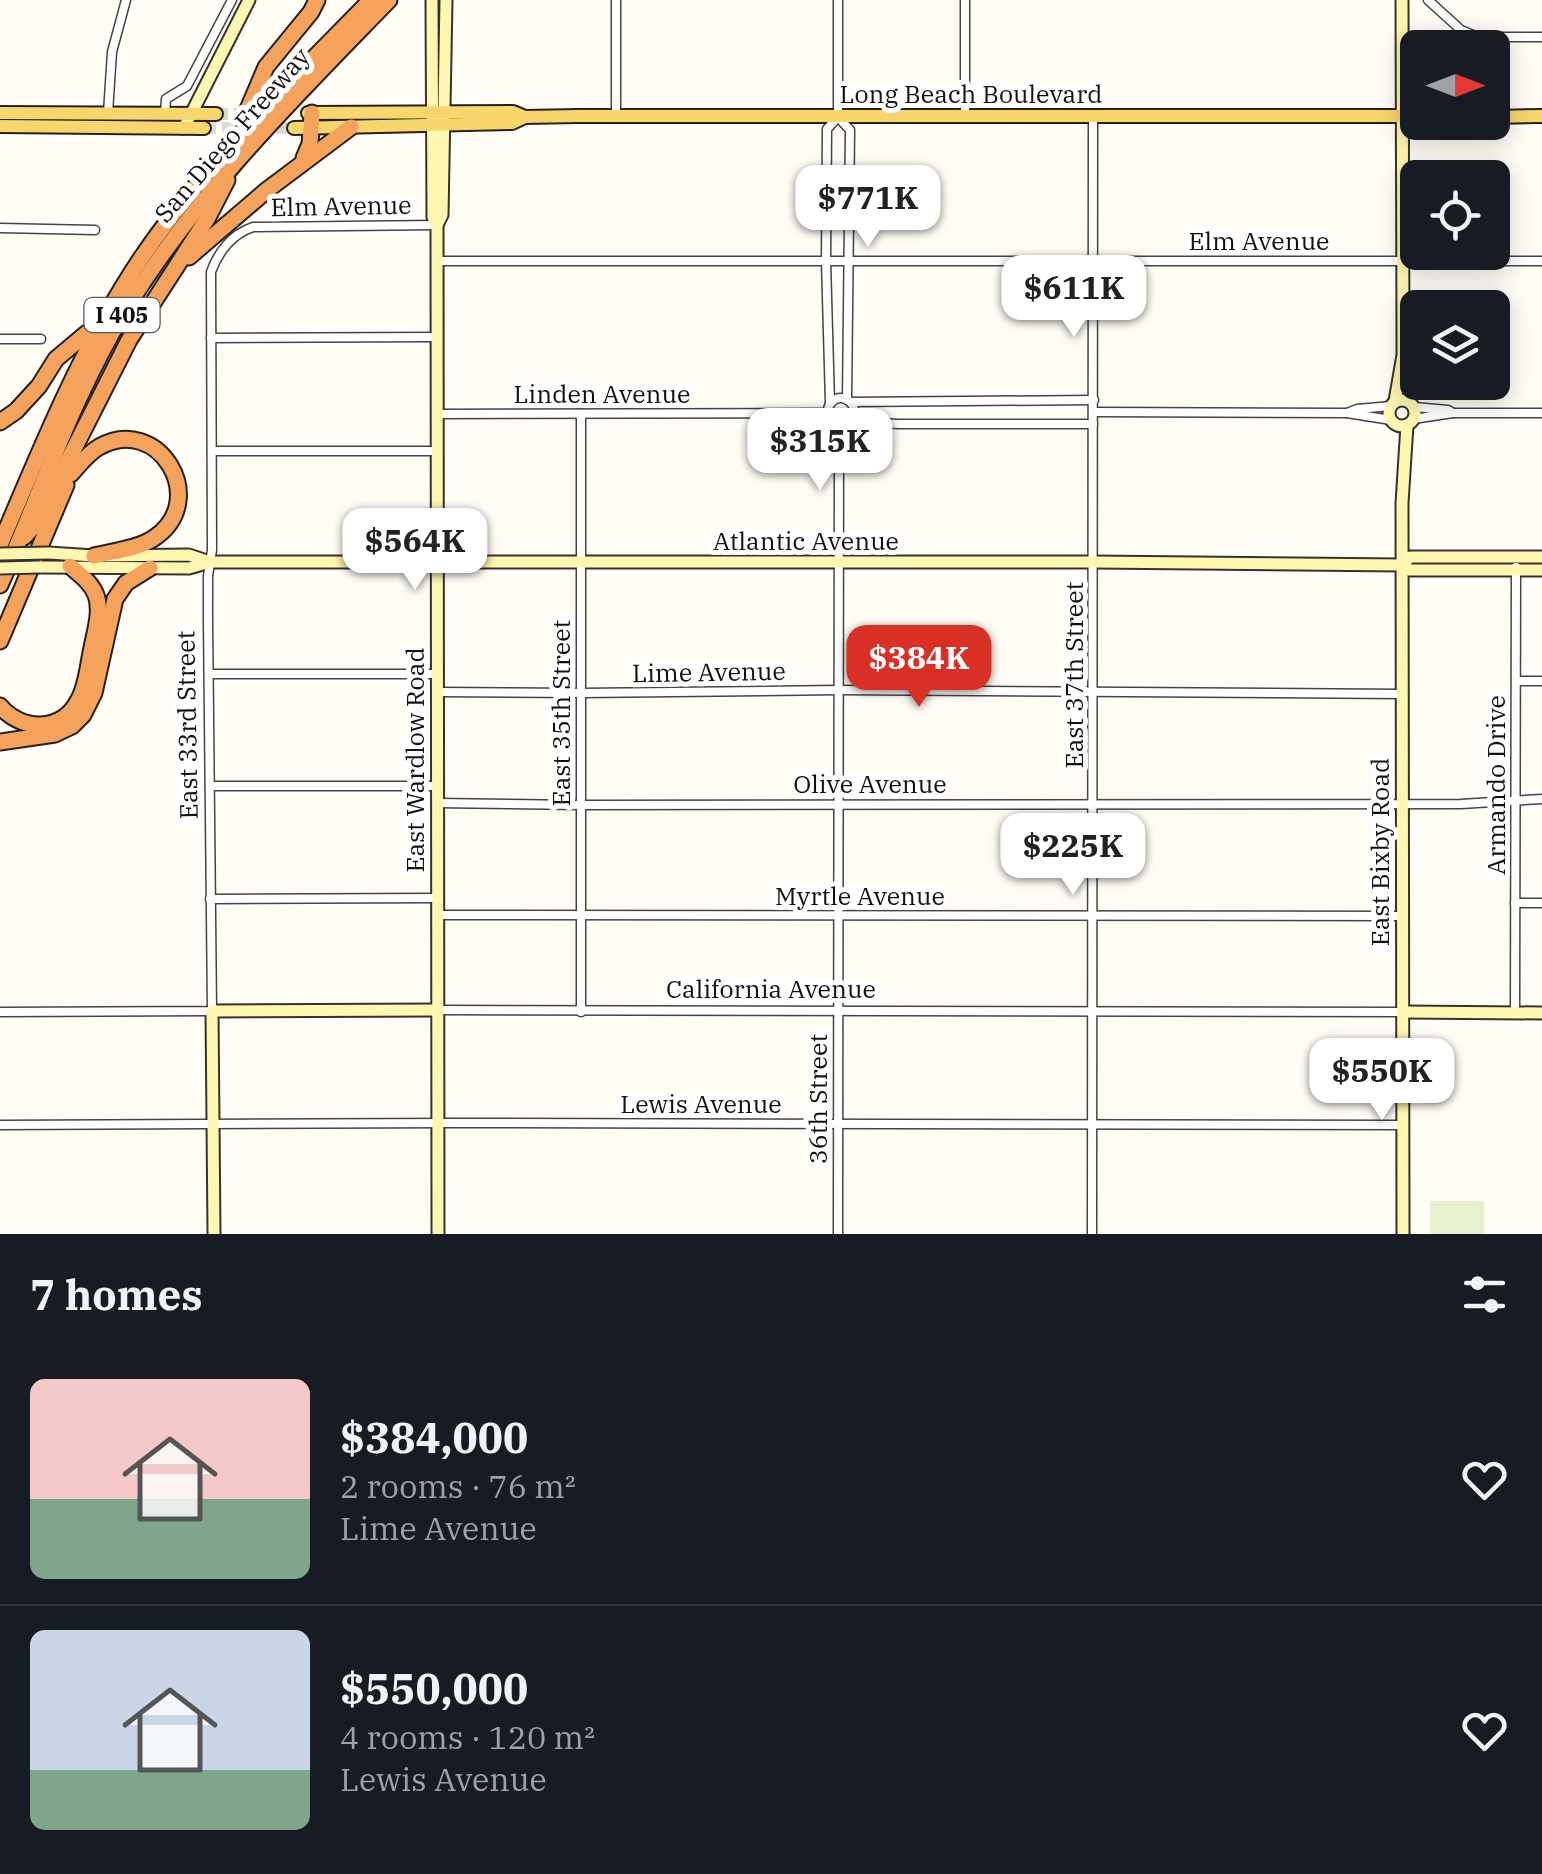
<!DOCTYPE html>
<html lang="en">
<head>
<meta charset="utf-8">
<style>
	body { margin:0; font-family:"IBM Plex Serif",serif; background:#242831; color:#f1f3f6; height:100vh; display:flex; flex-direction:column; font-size:38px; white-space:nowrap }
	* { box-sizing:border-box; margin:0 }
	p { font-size:32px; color:#9ea1a6 }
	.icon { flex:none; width:55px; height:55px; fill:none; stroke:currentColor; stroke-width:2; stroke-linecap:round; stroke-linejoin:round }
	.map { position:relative; height:1234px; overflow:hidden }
	.side { display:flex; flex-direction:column; background:#171b24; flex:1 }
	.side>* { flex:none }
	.needle { width:65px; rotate:90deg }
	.tools { position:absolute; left:1400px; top:30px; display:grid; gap:20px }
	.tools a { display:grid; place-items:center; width:110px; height:110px; border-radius:15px; background:#171b24; box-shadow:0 5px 25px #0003; font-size:50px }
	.price { position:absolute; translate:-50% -85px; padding:0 22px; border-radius:20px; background:#fff; color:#222; font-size:32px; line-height:65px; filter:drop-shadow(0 2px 5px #0008) }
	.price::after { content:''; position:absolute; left:50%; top:60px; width:30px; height:22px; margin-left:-15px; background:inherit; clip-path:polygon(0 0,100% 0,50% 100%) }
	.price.current { background:#d93025; color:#fff }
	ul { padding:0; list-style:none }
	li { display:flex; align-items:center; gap:30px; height:250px; padding:0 30px }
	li+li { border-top:2px solid #363941 }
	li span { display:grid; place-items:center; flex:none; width:280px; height:200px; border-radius:15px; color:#555 }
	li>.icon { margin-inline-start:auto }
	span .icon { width:120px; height:120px; fill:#fffc; stroke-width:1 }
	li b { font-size:42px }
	h2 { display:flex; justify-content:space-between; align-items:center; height:120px; padding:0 30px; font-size:42px }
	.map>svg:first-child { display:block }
	.pitch { fill:#e6f2cf }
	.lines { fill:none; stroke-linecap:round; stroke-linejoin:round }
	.primary-tunnel { stroke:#dbdad3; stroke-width:12; stroke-dasharray:12 6; stroke-linecap:butt }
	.street-casing { stroke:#444; stroke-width:11 }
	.secondary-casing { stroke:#333; stroke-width:15 }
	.primary-casing { stroke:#222; stroke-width:16 }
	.highway-casing { stroke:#222; stroke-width:19 }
	.street { stroke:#fff; stroke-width:8 }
	.secondary { stroke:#fff6b0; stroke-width:11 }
	.primary { stroke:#f9d66b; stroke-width:12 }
	.highway { stroke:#f5a25d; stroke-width:15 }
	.secondary-bridge-casing { stroke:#333; stroke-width:15; stroke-linecap:butt }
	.secondary-bridge { stroke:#fff6b0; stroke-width:11 }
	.labels { text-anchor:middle; stroke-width:10; stroke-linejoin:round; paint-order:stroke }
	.shield { fill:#fff; stroke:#585858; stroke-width:2.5 }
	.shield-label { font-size:22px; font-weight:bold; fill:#111 }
	.street-label { font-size:25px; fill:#111; stroke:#fff }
</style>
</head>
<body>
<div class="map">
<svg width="1542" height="1234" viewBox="0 0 1542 1234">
	<rect width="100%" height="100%" fill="#fffdf5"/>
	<!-- pitch -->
	<g class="pitch">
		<rect x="1425" y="1073" width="16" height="31"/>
		<rect x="1430" y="1201" width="54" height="33"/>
	</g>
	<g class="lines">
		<!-- primary-tunnel -->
		<g class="primary-tunnel">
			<path d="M216,114H250"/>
			<path d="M204,128H294"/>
		</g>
		<!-- street casing -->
		<g class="street-casing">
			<g id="street">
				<path d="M838,0V117L850,130L847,400"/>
				<path d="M965,0V115"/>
				<path d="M1428,0L1461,30L1478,37H1542"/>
				<path d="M108,113L112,52L126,0"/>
				<path d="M165,113L166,99L187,86L232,0"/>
				<path d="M616,115V0"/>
				<path d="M0,228L95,230"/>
				<path d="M437,261H1542"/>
				<path d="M211,338L436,337"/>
				<path d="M0,339H41"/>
				<circle cx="841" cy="411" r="13"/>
				<path d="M850,402L1094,400"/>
				<path d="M830,403L826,261L827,129L838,117"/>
				<path d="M1391,406L1357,409L1347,413L1391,420"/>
				<path d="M1094,412L1347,413"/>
				<path d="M1453,413H1542"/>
				<path d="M437,414L828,413"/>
				<path d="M1413,419L1453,413L1448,410L1414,407"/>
				<path d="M847,421L898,424H1093"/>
				<path d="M212,451H437"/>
				<path d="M210,674H437"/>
				<path d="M1516,681H1542"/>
				<path d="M437,692L582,693L839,690L1402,694"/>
				<path d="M210,786H437"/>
				<path d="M437,803L581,805L1461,804L1542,799"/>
				<path d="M210,899L437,898"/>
				<path d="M1515,903H1542"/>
				<path d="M438,915L1403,916"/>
				<path d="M438,1010L1403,1012"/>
				<path d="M0,1012L212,1011L208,621V576L212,550L211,272C218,252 232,234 253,227L437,225"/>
				<path d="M581,1012V414"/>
				<path d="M1515,1013L1516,567"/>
				<path d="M0,1125L451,1123L1402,1125"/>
				<path d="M838,1234L839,423"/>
				<path d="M1092,1234L1093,116"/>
			</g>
		</g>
		<!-- secondary casing -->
		<g class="secondary-casing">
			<g id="secondary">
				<path d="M432,0L433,217L437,225L438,1234"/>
				<path d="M184,128L249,0"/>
				<path d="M437,225L442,215L446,0"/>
				<circle cx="1402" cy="413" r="13"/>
				<path d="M1395,401L1403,355V334L1402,0"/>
				<path d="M49,553L94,556L189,555L210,562"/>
				<path d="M1402,565L1410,557H1542"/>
				<path d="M40,567L189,568L210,562H1094L1402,565L1410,570H1542"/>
				<path d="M1403,1012L1542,1013"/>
				<path d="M214,1234L212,1011L438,1010"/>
				<path d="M1403,1234L1402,503L1407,425"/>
			</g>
		</g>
		<!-- primary casing -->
		<g class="primary-casing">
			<g id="primary">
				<path d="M0,113L216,114"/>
				<path d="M308,113L513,112L525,117"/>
				<path d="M1492,117L1542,116"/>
				<path d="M0,126L204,128"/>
				<path d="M294,128L512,123L525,117L578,116H1418"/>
			</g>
		</g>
		<!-- highway casing -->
		<g class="highway-casing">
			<g id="highway">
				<path d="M243,121L266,67L311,12L317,0"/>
				<path d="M304,158L310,144L312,113"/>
				<path d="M189,257L267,190L351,127"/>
				<path d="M0,422L16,411L39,386L56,359L87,333"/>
				<path d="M71,474C79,465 88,453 99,447C158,413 211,500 154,538C138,549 113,551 94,556"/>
				<path d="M24,537L36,524L129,340L207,219L227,180"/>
				<path d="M0,545C42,446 82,346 142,257C207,162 291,82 371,0"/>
				<path d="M0,585C42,491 73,395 127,307C199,191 295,97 389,0"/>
				<path d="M0,641L66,485"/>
				<path d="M0,706C21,731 61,733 78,701C87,686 88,665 92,648C95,631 102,611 96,595C91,582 79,574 70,566"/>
				<path d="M0,742L55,734L72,726L83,715L94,693L115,599L126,583L150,568"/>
			</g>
		</g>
		<!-- street -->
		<use href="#street" class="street"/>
		<!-- secondary -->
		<use href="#secondary" class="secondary"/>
		<!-- primary -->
		<use href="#primary" class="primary"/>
		<!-- highway -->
		<use href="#highway" class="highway"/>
		<!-- secondary-bridge casing -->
		<g class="secondary-bridge-casing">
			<g id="secondary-bridge">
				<path d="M0,554L49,553"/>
				<path d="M0,568L40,567"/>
			</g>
		</g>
		<!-- secondary-bridge -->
		<use href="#secondary-bridge" class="secondary-bridge"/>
	</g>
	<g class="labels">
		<!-- shield labels -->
		<rect class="shield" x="84.5" y="298" width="75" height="34" rx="8"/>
		<g class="shield-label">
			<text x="122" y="323">I 405</text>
		</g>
		<!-- street labels -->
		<g class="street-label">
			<text x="971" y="103">Long Beach Boulevard</text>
			<text transform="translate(232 135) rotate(-49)" y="9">San Diego Freeway</text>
			<text transform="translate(341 206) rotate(-1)" y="9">Elm Avenue</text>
			<text x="1259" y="250">Elm Avenue</text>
			<text x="602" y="403">Linden Avenue</text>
			<text x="806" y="550">Atlantic Avenue</text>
			<text transform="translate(709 672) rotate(-1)" y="9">Lime Avenue</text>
			<text transform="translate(1074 675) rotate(-90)" y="9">East 37th Street</text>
			<text transform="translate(561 713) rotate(-90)" y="9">East 35th Street</text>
			<text transform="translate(187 725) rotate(-91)" y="9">East 33rd Street</text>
			<text transform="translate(415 760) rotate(-90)" y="9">East Wardlow Road</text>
			<text x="870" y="793">Olive Avenue</text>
			<text transform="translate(1496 785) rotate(-90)" y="9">Armando Drive</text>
			<text transform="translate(1380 852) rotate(-90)" y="9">East Bixby Road</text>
			<text x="860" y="905">Myrtle Avenue</text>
			<text x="771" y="998">California Avenue</text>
			<text transform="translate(818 1099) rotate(-90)" y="9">36th Street</text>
			<text x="701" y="1113">Lewis Avenue</text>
		</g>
	</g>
</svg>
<div class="tools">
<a><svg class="needle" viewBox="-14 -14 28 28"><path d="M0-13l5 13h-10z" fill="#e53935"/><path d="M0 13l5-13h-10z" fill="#9ea1a6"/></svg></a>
<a><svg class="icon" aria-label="locate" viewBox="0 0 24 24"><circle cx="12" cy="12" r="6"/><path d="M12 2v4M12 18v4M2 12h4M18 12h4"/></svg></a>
<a><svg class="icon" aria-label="layers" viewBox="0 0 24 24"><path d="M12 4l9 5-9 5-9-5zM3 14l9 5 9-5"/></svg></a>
</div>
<b class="price" style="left:868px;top:250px">$771K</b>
<b class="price" style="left:1074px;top:340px">$611K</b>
<b class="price" style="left:820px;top:493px">$315K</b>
<b class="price" style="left:415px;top:593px">$564K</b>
<b class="price current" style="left:919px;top:710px">$384K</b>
<b class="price" style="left:1073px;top:898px">$225K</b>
<b class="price" style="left:1382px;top:1123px">$550K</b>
</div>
<section class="side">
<h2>7 homes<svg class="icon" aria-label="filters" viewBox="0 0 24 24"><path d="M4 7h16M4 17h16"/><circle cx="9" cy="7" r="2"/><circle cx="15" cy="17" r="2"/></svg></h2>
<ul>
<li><span style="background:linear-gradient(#f6c9c9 60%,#7fa58c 0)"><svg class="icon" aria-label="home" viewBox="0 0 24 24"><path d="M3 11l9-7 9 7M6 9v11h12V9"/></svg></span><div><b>$384,000</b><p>2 rooms · 76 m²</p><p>Lime Avenue</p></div><svg class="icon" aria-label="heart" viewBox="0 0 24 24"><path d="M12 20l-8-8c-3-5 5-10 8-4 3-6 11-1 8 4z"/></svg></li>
<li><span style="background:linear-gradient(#c9d6e8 70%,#7fa58c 0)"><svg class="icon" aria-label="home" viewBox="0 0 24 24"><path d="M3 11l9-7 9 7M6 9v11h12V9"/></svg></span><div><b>$550,000</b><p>4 rooms · 120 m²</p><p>Lewis Avenue</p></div><svg class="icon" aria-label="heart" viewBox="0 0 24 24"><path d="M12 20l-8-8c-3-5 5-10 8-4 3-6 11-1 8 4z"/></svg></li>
</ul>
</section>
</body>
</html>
